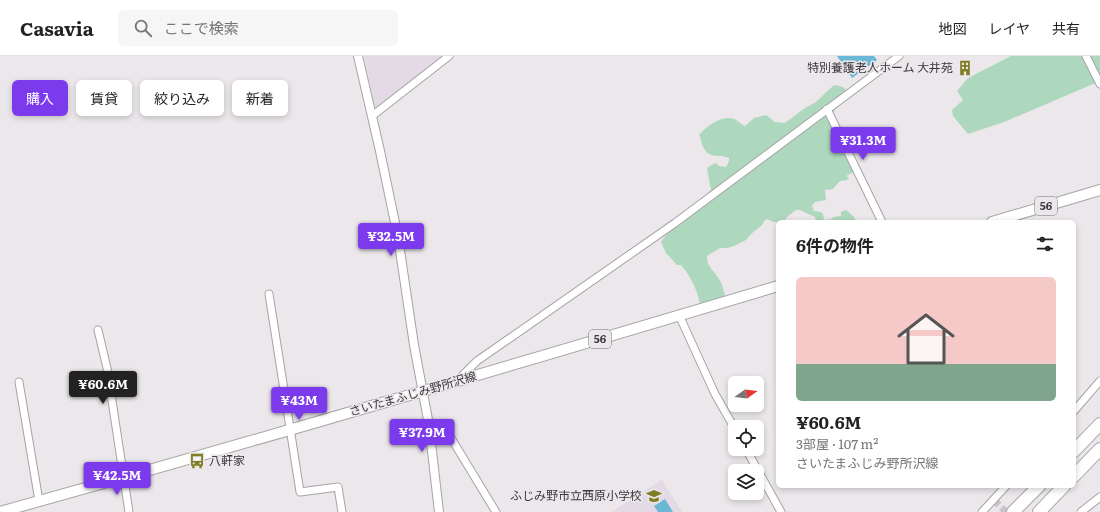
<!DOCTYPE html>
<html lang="ja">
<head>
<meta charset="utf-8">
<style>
	body { margin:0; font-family:Literata,"Noto Sans JP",serif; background:#f6f6f6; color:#222; height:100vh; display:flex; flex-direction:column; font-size:15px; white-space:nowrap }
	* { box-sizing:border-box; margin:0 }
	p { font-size:13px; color:#767676 }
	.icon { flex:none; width:22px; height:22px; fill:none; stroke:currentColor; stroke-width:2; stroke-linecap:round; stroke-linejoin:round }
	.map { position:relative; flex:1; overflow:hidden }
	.details { position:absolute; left:776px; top:164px; width:300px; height:268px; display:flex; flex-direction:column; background:#fff; border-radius:6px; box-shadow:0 2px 6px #0003 }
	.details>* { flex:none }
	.top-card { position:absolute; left:12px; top:24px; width:380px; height:36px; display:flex; gap:8px }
	.needle { width:26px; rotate:76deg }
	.controls { position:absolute; left:728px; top:320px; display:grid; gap:8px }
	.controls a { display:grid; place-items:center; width:36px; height:36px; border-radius:6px; background:#fff; box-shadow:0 2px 6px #0003; font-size:20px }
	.price { position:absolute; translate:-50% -34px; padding:0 9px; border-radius:4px; background:#7c3aed; color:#fff; font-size:13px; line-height:26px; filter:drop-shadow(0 1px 2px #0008) }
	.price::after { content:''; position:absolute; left:50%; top:24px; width:12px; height:9px; margin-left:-6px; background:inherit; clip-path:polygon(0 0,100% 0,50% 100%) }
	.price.active { background:#222; color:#fff }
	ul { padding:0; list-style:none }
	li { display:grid; align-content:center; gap:8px; height:212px; padding:0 20px }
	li+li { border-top:1px solid #e0e0e0 }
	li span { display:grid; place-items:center; height:124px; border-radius:6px; color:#555 }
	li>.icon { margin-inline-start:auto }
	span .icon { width:72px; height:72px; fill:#fffc; stroke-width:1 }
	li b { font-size:17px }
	h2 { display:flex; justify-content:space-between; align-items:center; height:48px; padding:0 20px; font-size:17px }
	.tag { padding:0 14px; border-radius:6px; background:#fff; box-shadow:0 2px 6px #0003; font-size:14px; line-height:36px }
	.tag.active { background:#7c3aed; color:#fff }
	header { display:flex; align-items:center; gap:24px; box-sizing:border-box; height:56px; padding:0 20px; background:#fff; border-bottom:1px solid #e0e0e0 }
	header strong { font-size:19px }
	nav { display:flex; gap:22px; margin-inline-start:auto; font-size:14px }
	.search { width:280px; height:36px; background:#f6f6f6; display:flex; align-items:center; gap:10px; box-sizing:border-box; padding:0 14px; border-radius:6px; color:#767676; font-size:15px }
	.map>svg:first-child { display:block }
	.built { fill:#e3dae5 }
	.green { fill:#aed8bd }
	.water { fill:#6ab8d6 }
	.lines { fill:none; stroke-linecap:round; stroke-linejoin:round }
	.minor-tunnel { stroke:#c8c4c8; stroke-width:7; stroke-dasharray:7 3.5; stroke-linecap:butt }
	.minor-casing { stroke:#a6a3a7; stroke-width:9 }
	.tertiary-casing { stroke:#a6a3a7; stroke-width:10 }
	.primary-casing { stroke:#a6a3a7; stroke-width:12 }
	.motorway-casing { stroke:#a6a3a7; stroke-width:14 }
	.minor { stroke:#fff; stroke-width:7 }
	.tertiary { stroke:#fff; stroke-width:8 }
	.primary { stroke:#fff; stroke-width:10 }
	.motorway { stroke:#fff; stroke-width:12 }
	.labels { text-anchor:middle; stroke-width:3; stroke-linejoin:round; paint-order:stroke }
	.shield { fill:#ebe7eb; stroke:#706e70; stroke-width:1 }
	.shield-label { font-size:11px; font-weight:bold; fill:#3c3a3c }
	.poi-label { font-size:12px; fill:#3c3a3c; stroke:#ebe7eb; text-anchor:end }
	.street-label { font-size:12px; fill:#3c3a3c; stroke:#ebe7eb }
</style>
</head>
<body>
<header>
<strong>Casavia</strong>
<div class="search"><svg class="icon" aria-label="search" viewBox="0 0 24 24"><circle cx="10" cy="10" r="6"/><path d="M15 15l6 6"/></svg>ここで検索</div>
<nav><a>地図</a><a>レイヤ</a><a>共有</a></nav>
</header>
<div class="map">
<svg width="1100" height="456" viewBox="0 0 1100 456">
	<rect width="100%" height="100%" fill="#ebe7eb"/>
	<!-- built -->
	<g class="built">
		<path d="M364,0H446L379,52L375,51Z"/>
		<path d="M662,424L682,456H611Z"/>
	</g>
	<!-- green -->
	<g class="green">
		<path d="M1011,0H1100V25L1004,66L968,78L953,60L952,54L963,44L957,35L968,22Z"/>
		<path d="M834,29L843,31L846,34L847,43L836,52L829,63L836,77V85L839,93L849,105L854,116L846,120L849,122L847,124L840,125L833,133L825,134L826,144L815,146L812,150L814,155L821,156L823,158L824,164L832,163L833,161L841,160V156L846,154L855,162V166H816L815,161L800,154H796L787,161L784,166H774L766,163L761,170L751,178L746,184L734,190L727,192H720L707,200C706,209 714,215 719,223C722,227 723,233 725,239C718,245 710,250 700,248C697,233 691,221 681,209H677L666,197L661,186C667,175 677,171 686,163C695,154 701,143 711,134L707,112L711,109L716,107L719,110L726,111L729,105V102C722,98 711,103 705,94C701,89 702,84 699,79C706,71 721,58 734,63C737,64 741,68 745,70L754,62L766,59L775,66L785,67L805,52L816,46Z"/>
	</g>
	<!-- water -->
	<g class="water">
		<path d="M837,0H874L877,4L852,22Z"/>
		<path d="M665,443L673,456H658L654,450Z"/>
	</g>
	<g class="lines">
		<!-- minor-tunnel -->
		<path class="minor-tunnel" d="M994,444L1006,456"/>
		<!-- minor casing -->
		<g class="minor-casing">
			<g id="minor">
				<path d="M1086,0L1100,28"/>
				<path d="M827,53L882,166"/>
				<path d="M372,60L449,0"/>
				<path d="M269,238L300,436L338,431L342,456"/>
				<path d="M679,259L715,338L735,373"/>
				<path d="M98,274L107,312L129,456"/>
				<path d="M457,325L477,305L675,167L899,0"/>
				<path d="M19,326L39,445"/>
				<path d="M1074,355L1100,325"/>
				<path d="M429,369L445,372L496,456"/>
				<path d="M746,393L781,456"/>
				<path d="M982,456L1006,430"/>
				<path d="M1081,456L1100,441"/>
			</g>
		</g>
		<!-- tertiary casing -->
		<g class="tertiary-casing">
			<path id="tertiary" d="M358,0L380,95L398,181L414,289L429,369L439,456"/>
		</g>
		<!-- primary casing -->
		<g class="primary-casing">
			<g id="primary">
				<path d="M992,166L1100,134"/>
				<path d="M0,456C260,384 519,307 778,230"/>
			</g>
		</g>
		<!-- motorway casing -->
		<g class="motorway-casing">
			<g id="motorway">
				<path d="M1074,395L1100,368"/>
				<path d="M1074,420L1100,393"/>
				<path d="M1013,456L1039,430"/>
				<path d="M1039,456L1064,430"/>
			</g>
		</g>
		<!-- minor -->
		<use href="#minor" class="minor"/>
		<!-- tertiary -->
		<use href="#tertiary" class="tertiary"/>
		<!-- primary -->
		<use href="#primary" class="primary"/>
		<!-- motorway -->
		<use href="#motorway" class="motorway"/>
	</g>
	<!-- icons -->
	<defs>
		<g id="building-bare" transform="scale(1.2)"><path d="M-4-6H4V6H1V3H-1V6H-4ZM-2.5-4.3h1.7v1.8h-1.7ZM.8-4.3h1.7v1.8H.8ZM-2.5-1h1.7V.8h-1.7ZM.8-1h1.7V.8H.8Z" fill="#807d25" stroke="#ebe7eb" stroke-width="2.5" paint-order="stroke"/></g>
		<g id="bus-bare" transform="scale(1.2)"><path d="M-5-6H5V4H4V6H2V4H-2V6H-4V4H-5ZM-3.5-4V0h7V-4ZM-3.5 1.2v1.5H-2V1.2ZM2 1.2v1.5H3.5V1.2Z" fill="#807d25" stroke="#ebe7eb" stroke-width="2.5" paint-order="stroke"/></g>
		<g id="school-bare" transform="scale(1.2)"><path d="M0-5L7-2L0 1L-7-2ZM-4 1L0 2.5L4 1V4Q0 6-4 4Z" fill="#807d25" stroke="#ebe7eb" stroke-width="2.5" paint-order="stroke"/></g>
	</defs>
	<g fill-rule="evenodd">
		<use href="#building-bare" x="965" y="12"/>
		<use href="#bus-bare" x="197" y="405"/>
		<use href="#school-bare" x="654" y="440"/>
	</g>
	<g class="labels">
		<!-- shield labels -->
		<g class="shield">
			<rect x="1035" y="141" width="22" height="18" rx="3"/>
			<rect x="589" y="274" width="22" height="18" rx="3"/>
		</g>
		<g class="shield-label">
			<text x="1046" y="154">56</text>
			<text x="600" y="287">56</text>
		</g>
		<!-- poi labels -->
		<g class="poi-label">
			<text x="953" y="16">特別養護老人ホーム 大井苑</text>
			<text x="209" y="409" text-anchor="start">八軒家</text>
			<text x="642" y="444">ふじみ野市立西原小学校</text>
		</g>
		<!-- street labels -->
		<g class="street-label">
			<text transform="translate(413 338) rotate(-16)" y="4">さいたまふじみ野所沢線</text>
		</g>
	</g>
</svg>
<div class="controls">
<a><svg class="needle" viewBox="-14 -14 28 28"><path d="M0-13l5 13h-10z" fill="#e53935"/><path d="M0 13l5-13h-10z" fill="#767676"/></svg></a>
<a><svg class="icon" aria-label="locate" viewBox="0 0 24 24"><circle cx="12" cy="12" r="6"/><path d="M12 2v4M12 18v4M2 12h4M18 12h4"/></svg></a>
<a><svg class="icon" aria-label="layers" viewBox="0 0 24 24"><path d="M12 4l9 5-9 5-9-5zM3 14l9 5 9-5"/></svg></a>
</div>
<b class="price" style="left:863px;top:105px">¥31.3M</b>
<b class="price" style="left:391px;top:201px">¥32.5M</b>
<b class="price active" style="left:103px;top:349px">¥60.6M</b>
<b class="price" style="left:299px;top:365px">¥43M</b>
<b class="price" style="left:422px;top:397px">¥37.9M</b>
<b class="price" style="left:117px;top:440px">¥42.5M</b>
<div class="top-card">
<a class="tag active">購入</a>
<a class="tag">賃貸</a>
<a class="tag">絞り込み</a>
<a class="tag">新着</a>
</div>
<section class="details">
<h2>6件の物件<svg class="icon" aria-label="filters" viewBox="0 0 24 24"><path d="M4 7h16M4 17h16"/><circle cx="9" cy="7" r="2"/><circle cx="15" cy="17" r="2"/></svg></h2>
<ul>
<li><span style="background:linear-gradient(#f6c9c9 70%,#7fa58c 0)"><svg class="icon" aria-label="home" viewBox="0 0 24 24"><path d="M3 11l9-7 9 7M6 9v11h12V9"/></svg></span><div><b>¥60.6M</b><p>3部屋 · 107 m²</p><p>さいたまふじみ野所沢線</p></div></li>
</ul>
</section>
</div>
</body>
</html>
